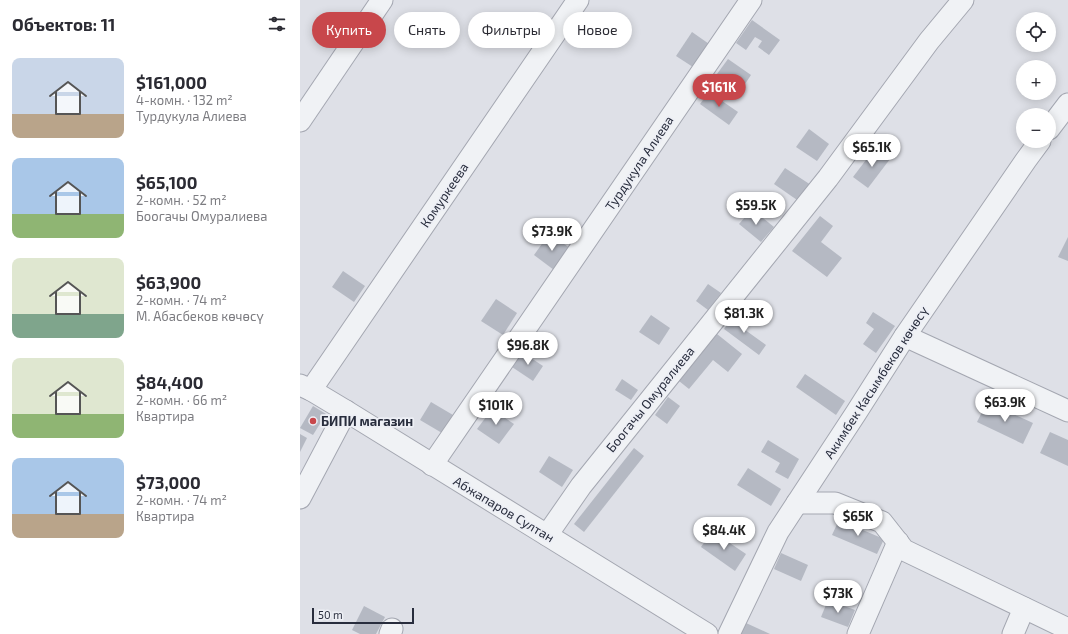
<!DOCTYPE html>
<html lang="ru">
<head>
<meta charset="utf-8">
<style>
	body { margin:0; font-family:"Exo 2",sans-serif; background:#f7f7f7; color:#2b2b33; height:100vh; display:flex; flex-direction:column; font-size:15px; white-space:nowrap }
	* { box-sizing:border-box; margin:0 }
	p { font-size:13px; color:#7c7c81 }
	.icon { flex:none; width:22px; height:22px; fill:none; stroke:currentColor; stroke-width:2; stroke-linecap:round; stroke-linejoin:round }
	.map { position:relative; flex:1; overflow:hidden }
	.panel { display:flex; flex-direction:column; background:#fff; width:300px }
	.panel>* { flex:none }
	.guide { position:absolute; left:12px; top:12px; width:380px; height:36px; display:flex; gap:8px }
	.tools { position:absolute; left:716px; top:12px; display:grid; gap:8px }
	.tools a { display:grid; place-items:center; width:40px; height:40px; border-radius:50%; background:#fff; box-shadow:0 2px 10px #0003; font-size:20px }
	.scale { position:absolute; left:12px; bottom:10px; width:102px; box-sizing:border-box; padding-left:4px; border:2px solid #282d3d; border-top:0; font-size:11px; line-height:14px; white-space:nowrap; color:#282d3d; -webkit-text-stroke:3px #edeff5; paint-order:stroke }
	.price { position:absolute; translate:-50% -34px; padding:0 9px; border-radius:14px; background:#fff; color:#222; font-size:13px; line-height:26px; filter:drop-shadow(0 1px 2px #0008) }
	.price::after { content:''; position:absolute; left:50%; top:24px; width:12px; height:9px; margin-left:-6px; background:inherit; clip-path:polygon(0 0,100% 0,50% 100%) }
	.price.selected { background:#c8474b; color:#fff }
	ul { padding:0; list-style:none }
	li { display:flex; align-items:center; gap:12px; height:100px; padding:0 12px }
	li span { display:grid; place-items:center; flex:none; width:112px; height:80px; border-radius:8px; color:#555 }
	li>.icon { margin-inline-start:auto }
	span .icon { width:48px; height:48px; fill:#fffc; stroke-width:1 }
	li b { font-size:17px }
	h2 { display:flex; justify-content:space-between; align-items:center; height:48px; padding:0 12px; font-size:17px }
	.tag { padding:0 14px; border-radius:18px; background:#fff; box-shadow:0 2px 10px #0003; font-size:14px; line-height:36px }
	.tag.selected { background:#c8474b; color:#fff }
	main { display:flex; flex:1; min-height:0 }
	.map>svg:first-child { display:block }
	.building { fill:#b5b9c3 }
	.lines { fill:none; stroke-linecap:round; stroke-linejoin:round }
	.minor-casing { stroke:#a4a7b1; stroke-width:23 }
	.minor { stroke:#f0f2f5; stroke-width:21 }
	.poi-dot { fill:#c8474b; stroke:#edeff5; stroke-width:1.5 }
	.labels { text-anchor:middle; stroke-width:3.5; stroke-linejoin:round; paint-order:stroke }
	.street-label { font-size:13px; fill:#282d3d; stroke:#edeff5 }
	.poi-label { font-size:13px; font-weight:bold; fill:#282d3d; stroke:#edeff5; text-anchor:start }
</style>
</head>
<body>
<main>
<section class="panel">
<h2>Объектов: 11<svg class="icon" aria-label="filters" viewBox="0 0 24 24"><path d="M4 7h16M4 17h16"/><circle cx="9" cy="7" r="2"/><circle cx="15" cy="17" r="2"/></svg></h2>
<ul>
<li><span style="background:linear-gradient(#c9d6e8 70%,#b9a48a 0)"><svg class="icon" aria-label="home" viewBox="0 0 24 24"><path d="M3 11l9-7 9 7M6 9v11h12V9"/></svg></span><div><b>$161,000</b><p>4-комн. · 132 m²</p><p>Турдукула Алиева</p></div></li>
<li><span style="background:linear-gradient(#a9c7e8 70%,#8fb573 0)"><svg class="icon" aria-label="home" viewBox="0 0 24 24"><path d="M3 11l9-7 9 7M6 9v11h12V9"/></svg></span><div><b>$65,100</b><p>2-комн. · 52 m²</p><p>Боогачы Омуралиева</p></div></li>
<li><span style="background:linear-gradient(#dfe7d0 70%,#7fa58c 0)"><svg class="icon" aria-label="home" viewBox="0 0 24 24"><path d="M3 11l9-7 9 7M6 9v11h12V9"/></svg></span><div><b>$63,900</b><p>2-комн. · 74 m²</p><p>М. Абасбеков көчөсү</p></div></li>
<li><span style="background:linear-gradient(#dfe7d0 70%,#8fb573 0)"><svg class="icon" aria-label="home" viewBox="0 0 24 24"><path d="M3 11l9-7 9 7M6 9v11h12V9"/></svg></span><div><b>$84,400</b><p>2-комн. · 66 m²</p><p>Квартира</p></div></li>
<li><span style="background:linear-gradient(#a9c7e8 70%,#b9a48a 0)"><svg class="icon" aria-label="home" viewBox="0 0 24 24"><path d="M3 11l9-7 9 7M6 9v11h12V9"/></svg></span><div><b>$73,000</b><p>2-комн. · 74 m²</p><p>Квартира</p></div></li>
</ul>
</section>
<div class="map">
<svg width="768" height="634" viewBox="0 0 768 634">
	<rect width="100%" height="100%" fill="#dee0e7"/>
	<!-- building -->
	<g class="building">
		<path d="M452,20L480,40L469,55L458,47L462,41L455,37L446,50L436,43Z"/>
		<path d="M392,32L412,46L396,69L376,56Z"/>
		<path d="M428,59L451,75L441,90L417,74Z"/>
		<path d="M409,92L438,112L429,125L400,104Z"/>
		<path d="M509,129L529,144L517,161L496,147Z"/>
		<path d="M575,148L590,159L568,188L553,177Z"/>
		<path d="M485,168L511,185L500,202L474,184Z"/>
		<path d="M452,209L474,227L461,242L439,224Z"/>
		<path d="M520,216L533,226L521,242L542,258L527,277L492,251Z"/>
		<path d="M249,234L270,248L254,270L234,255Z"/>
		<path d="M768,237V261L758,257Z"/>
		<path d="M43,271L65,286L54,302L32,287Z"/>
		<path d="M408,284L421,293L408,310L396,301Z"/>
		<path d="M196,299L217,313L203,335L181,321Z"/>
		<path d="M437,311L447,318L441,327L466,345L459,355L424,329Z"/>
		<path d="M573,312L595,326L576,353L563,344L574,329L566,323Z"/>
		<path d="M351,315L370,328L359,345L339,332Z"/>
		<path d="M417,334L442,354L428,372L413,360L389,389L379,381Z"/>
		<path d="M222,352L243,366L233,381L212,367Z"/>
		<path d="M505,374L545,401L536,415L496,387Z"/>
		<path d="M322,379L338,390L331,400L315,390Z"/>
		<path d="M368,397L380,406L367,424L355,415Z"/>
		<path d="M131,402L153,415L142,433L120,420Z"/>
		<path d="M687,402L733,423L723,444L677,422Z"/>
		<path d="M13,406L26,414L13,435L0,428Z"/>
		<path d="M192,409L214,424L199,444L177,429Z"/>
		<path d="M750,432L768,440V466L740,453Z"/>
		<path d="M0,434L7,438L0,452Z"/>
		<path d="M468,440L499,459L488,479L475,472L480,463L461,452Z"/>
		<path d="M334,448L344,456L284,532L274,524Z"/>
		<path d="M249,456L273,470L262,487L239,472Z"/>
		<path d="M448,468L481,489L471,506L437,485Z"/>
		<path d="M539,520L584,539L577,554L532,535Z"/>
		<path d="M412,531L446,554L435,571L401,547Z"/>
		<path d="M481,553L508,565L501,581L474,569Z"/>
		<path d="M528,600L555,610L548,627L521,617Z"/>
		<path d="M64,606L85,617L76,634H60L52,630Z"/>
		<path d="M446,623L470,634H440Z"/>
	</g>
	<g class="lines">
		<!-- minor casing -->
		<g class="minor-casing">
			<g id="minor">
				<path d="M0,121L82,0"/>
				<path d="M749,129L768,104"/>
				<path d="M605,336L768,411"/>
				<path d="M0,385L11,390L46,411L407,634"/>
				<path d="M11,390L278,0"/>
				<path d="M132,465L451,0"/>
				<path d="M0,498L46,411"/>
				<path d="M497,503H535L582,522L604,550L768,629"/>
				<path d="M247,535L281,486L528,178L629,41L663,0"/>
				<path d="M90,634L92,629"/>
				<path d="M429,634L478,532L556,413L605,336L726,160L740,141"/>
				<path d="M558,634L598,542"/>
				<path d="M713,634L724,608"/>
			</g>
		</g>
		<!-- minor -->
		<use href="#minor" class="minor"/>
	</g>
	<!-- markers -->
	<circle class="poi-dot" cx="13" cy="421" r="4"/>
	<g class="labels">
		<!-- street labels -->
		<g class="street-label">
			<text transform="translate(339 163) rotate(-56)" y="5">Турдукула Алиева</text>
			<text transform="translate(144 195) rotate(-56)" y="5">Комуркеева</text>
			<text transform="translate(576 382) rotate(-57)" y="5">Акимбек Касымбеков көчөсү</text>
			<text transform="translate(350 399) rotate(-51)" y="5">Боогачы Омуралиева</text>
			<text transform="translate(204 509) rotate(31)" y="5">Абжапаров Султан</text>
		</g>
		<!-- poi labels -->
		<g class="poi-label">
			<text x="21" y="426">БИПИ магазин</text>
		</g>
	</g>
</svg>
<div class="tools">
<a><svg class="icon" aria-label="locate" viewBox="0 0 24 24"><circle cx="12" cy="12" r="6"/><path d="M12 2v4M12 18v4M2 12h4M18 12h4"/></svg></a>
<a>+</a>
<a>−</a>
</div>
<div class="scale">50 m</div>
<b class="price selected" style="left:419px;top:108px">$161K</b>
<b class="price" style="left:572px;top:168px">$65.1K</b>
<b class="price" style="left:456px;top:226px">$59.5K</b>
<b class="price" style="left:252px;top:252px">$73.9K</b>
<b class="price" style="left:444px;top:334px">$81.3K</b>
<b class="price" style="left:228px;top:366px">$96.8K</b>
<b class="price" style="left:705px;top:423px">$63.9K</b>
<b class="price" style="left:196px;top:426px">$101K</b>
<b class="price" style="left:558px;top:537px">$65K</b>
<b class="price" style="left:424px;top:551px">$84.4K</b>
<b class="price" style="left:538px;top:614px">$73K</b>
<div class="guide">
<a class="tag selected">Купить</a>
<a class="tag">Снять</a>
<a class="tag">Фильтры</a>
<a class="tag">Новое</a>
</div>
</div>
</main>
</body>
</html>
